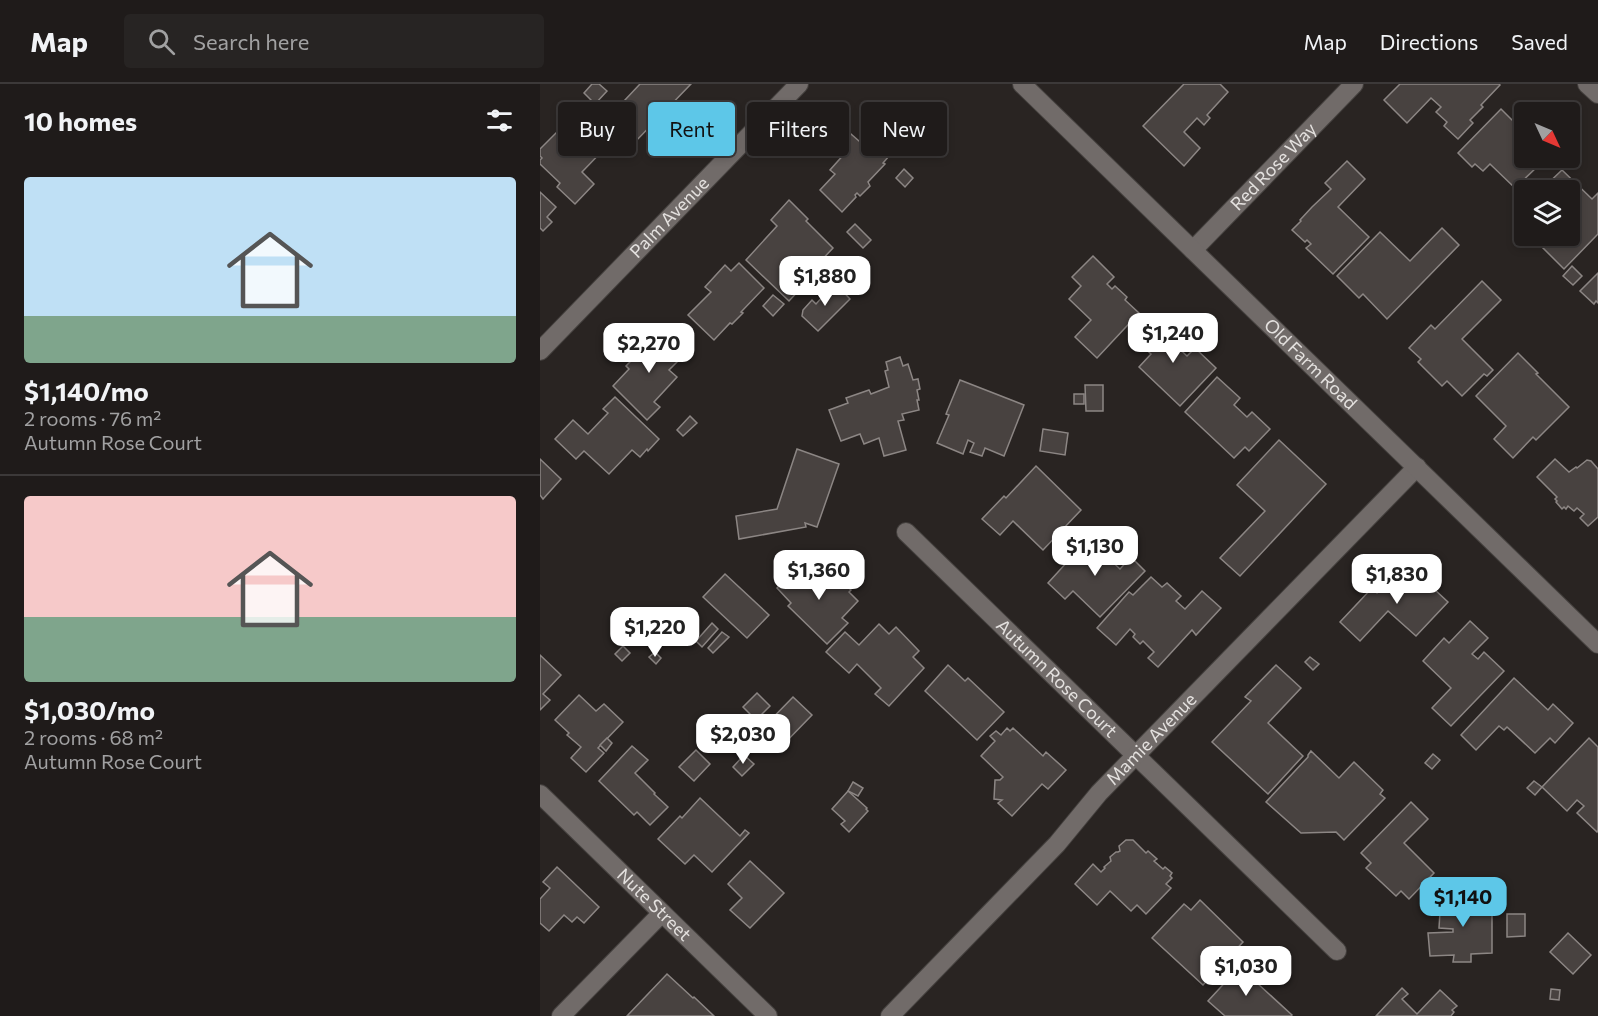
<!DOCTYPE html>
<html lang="en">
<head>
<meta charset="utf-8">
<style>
	body { margin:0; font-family:Commissioner,sans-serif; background:#272423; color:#f1f3f6; height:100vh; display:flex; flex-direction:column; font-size:22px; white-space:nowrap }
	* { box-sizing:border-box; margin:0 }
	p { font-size:20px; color:#a1a1a2 }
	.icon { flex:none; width:33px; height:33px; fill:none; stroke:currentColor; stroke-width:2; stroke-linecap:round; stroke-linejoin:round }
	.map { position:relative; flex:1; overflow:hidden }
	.side { display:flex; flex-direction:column; background:#1f1b1a; width:540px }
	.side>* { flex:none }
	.hud { position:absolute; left:18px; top:18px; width:570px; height:54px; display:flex; gap:12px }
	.needle { width:39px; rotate:134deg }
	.fabs { position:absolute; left:974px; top:18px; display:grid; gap:12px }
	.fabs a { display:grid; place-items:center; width:66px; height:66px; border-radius:6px; background:#1f1b1a; box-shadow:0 3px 9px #0003,0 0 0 2px #3c3939; font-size:30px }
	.price { position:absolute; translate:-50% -51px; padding:0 14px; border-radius:12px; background:#fff; color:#222; font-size:20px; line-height:39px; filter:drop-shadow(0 2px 3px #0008) }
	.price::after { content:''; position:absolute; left:50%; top:36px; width:18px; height:14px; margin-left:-9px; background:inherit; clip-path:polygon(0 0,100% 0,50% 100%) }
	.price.selected { background:#5dc7e8; color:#111 }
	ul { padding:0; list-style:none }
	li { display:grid; align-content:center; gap:12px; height:318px; padding:0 24px }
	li+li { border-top:2px solid #3c3939 }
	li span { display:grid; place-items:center; height:186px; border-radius:6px; color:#555 }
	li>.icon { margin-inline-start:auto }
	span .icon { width:108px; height:108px; fill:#fffc; stroke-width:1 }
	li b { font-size:26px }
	h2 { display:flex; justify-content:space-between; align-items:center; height:72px; padding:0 24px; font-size:26px }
	.tag { padding:0 21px; border-radius:6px; background:#1f1b1a; box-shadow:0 3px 9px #0003,0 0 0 2px #3c3939; font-size:21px; line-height:54px }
	.tag.selected { background:#5dc7e8; color:#111 }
	header { display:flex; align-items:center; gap:36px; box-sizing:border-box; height:84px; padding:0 30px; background:#1f1b1a; border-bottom:2px solid #3c3939 }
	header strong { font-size:28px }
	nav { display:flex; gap:33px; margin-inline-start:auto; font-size:21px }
	.search { width:420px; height:54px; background:#272423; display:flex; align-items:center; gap:15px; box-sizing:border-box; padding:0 21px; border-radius:6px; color:#a1a1a2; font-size:22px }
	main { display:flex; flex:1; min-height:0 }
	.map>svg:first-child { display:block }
	.building { fill:#484240; stroke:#8c8684; stroke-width:1.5 }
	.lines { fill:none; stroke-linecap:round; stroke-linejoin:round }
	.minor-casing { stroke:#44403e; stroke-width:20 }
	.tertiary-casing { stroke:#44403e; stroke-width:20 }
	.minor { stroke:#716b69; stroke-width:18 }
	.tertiary { stroke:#716b69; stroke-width:18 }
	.labels { text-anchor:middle; stroke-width:6; stroke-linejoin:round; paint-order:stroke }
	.street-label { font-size:18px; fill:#e4e1df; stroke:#292422 }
</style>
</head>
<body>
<header>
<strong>Map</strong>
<div class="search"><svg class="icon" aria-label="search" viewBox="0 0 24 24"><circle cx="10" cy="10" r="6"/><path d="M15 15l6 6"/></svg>Search here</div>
<nav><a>Map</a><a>Directions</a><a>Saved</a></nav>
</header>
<main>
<section class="side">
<h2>10 homes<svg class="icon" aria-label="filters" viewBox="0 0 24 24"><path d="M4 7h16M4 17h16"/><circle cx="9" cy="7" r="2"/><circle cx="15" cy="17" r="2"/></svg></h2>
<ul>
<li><span style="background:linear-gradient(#bfe0f5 75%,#7fa58c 0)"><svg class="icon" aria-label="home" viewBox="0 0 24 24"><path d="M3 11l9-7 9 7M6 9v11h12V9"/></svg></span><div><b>$1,140/mo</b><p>2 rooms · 76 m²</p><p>Autumn Rose Court</p></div></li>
<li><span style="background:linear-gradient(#f6c9c9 65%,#7fa58c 0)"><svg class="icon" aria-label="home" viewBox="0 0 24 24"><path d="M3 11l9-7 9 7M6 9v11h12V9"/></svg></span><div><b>$1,030/mo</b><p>2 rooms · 68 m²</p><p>Autumn Rose Court</p></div></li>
</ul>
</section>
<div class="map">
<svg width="1058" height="932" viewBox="0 0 1058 932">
	<rect width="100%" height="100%" fill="#292422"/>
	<!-- building -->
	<g class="building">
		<path d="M52,0H59L67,7L55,20L44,9Z"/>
		<path d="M100,0H151L95,58L69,33Z"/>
		<path d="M644,0H680L688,8L667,31L670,34L664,41L657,34L644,48L660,64L644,82L603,42Z"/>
		<path d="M860,0H959L960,1L941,21L943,23L930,36L933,39L918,55L904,42L907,38L896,28L901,23L891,14L867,39L844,16Z"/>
		<path d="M343,19L354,22L355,19L395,27L393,35L396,40L393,47L382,51L377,47L369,56V59L359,66L334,40L338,35L334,32L342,23Z"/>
		<path d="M961,25L984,48V74H1012L1001,85L998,82L975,104L950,80L943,87L935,80L932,83L918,69Z"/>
		<path d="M32,28L67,62L42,88L54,100L35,120L17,103L20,99L0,80V76L2,74L0,72V65L20,45L18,42Z"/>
		<path d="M311,50L319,57L326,50L349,72L343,79L345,80L328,98L330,102L320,112L317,109L315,111L316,113L302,128L280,106L295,90L290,86L306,68L300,63Z"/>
		<path d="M807,77L825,95L798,123L829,153L793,190L766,164L771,160L767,156L765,158L752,146L761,137L760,136L772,123L791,105L785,99Z"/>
		<path d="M364,85L373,94L365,103L356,94Z"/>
		<path d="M1022,86L1052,115L1058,109V150L1024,185L999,160L1007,152H1029V106H1001Z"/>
		<path d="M0,108L16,123L7,133L12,138L3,147L0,144Z"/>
		<path d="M249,116L268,135L266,137L293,164L259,200L262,203L249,217L206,176L237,142L231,136Z"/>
		<path d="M315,140L331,156L323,164L307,148Z"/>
		<path d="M902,144L919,161L847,235L823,210L819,214L797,192L840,148L870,177Z"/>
		<path d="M553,172L574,193L567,200L572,205L575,202L587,213L585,216L599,229L557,274L535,253L551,236L529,215L541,202L532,193Z"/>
		<path d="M199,179L224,204L201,228L203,229L192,240L190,239L174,256L148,231L171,208L165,203L185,181L191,187Z"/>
		<path d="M1032,182L1042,192L1033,201L1023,192Z"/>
		<path d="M1058,189V219L1056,217L1054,220L1040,207Z"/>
		<path d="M942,197L961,216L922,255L953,286L947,292L944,290L922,312L907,297L902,302L878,278L881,275L869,264L891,241L895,245Z"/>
		<path d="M295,199L310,215L278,247L262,232L263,226L272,216L276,220Z"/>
		<path d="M233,211L244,220L233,232L223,222Z"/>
		<path d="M618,234L636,251L631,257L647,272L655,264L676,284L640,322L599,283L611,270L597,257Z"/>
		<path d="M122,245L141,264L132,273L137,278L129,286L137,293L114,318L120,323L107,336L73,302L89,285L86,282Z"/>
		<path d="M978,269L998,289L996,290L1029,323L996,356L993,353L973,374L954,355L966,342L936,312Z"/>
		<path d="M360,273L363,282L368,280L373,296L378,295L380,305L377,306L379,316H377L379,326L362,330L364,336L358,337L366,366L344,372L339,354L324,360L320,350L301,357L289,326L308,319L306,314L329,306L331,310L349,303L345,287L348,286L346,278Z"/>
		<path d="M677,293L700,314L694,321L707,333L712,328L730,345L709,367L705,363L694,374L645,328Z"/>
		<path d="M420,296L484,321L464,372L445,364L442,372L430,368L434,359L428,356L423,370L397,359L409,331L406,330Z"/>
		<path d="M545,301H563V327H546Z"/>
		<rect x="534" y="310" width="10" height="10"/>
		<path d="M75,313L119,355L108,367L107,365L100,373L92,366L69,390L44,367L36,375L15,355L33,336L48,350L68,329L63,325Z"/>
		<path d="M150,332L157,339L143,352L137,346Z"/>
		<path d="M503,345L528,349L525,371L500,367Z"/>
		<path d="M739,356L786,400L700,492L680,474L725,427L697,401Z"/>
		<path d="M257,365L299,380L277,443L265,439L266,443L199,455L196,432L237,425Z"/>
		<path d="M0,375L21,395L3,415L0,411Z"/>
		<path d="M1015,375L1029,388L1036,383L1037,384L1047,376L1051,377L1058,385V433L1048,442L1040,434L1044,430L1037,424L1034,427L1028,422L1026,425L1024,423L1022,425L1016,418L1017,417L1015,415L1017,413L997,393Z"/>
		<path d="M496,382L541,426L503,466L473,437L460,451L442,435L464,412L466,414Z"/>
		<path d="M546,453L580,485L591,473L605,487L560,533L533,507L525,515L508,499L529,476L526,474Z"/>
		<path d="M280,479L295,495L297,493L311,506L309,508L318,517L302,534L308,539L287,560L248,522L251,519L237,504L252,488L262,497Z"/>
		<path d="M864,480L878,494L880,492L908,518L876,552L848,527L820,557L800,538L832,504L837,509Z"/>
		<path d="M185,490L229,531L207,554L163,513Z"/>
		<path d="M611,493L622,503L627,499L641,512L636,517L645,525L662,507L681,524L656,551L652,546L618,583L608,574L614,568L603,557L600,560L593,553L595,550L590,545L576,561L557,544L589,508L593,511Z"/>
		<path d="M112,535L119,542L105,556L98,549Z"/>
		<path d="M930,537L948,554L932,570L938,575L944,568L964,587L911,642L892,624L911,604L883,577L904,554L909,559Z"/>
		<path d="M172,539L178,545L162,563L156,557Z"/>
		<path d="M339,540L349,550L356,543L379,567L373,573L384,584L349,622L335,610L341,604L317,580L309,589L286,568L305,548L319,561Z"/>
		<path d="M182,548L189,553L173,569L168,564Z"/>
		<path d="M83,562L90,569L82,577L75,570Z"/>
		<path d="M115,568L121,574L116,580L109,573Z"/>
		<path d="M0,571L21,591L3,610L10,616L0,626Z"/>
		<path d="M770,573L779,580L773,586L765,578Z"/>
		<path d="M408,581L425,597L428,594L464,628L437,656L385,607Z"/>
		<path d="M736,581L761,604L728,639L763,672L728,710L672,658L711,617L705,613Z"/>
		<path d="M974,594L1008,626L1013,620L1033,639L1015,659L1010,654L995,669L967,643L964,646L959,642L936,666L921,651Z"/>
		<path d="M217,609L230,622L216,636L203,623Z"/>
		<path d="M39,611L56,627L64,620L83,638L58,664L64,669L46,688L31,674L41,663L27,651L29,649L15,636Z"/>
		<path d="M253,613L272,631L239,665L220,647Z"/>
		<path d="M467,644L470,647L473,644L503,672L506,668L526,686L508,705L502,700L472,732L458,719L462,716L454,715L455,696H460L463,693L441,672L455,657L450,652L456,647L461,651Z"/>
		<path d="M67,654L72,659L66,667L60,661Z"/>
		<path d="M1049,654L1058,663V746L1057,748L1037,729L1044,722L1037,716L1027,727L1002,703Z"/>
		<path d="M92,662L108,676L95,689L115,709L114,710L128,723L110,741L97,728L94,731L59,697Z"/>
		<path d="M156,666L170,680L154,697L139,683Z"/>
		<path d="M771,667L799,694L814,678L843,706L840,710L845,714L804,756L796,748L761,749L726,718L768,673V671Z"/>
		<path d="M893,670L900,676L892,685L885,679Z"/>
		<path d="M204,671L214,680L202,692L193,683Z"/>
		<path d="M994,697L1002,703L995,711L987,704Z"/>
		<path d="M313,698L323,704L318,712L308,707Z"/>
		<path d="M308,707L327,724L326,725L328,727L309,748L301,740L305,737L292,725Z"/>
		<path d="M160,714L200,752L205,746L209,749L172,788L154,771L145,780L118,755L140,732L142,734Z"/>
		<path d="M871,718L888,735L864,759L894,789L869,815L861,807L856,812L826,784L831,779L821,769Z"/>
		<path d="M586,756H593L606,769L608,767L617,775L614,777L623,785L625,783L632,789L630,792L632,794L626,800L631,804L606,830L597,821L591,827L570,807L557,821L535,800L553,780L561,788L565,784L564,783L571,777L570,773L576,768H578L580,767L579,762Z"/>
		<path d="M210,777L244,809L210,844L190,826L202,814L188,800Z"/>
		<path d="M17,783L59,823L44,839L37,833L32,838L24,831L9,847L0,839V815L10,804L3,798Z"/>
		<path d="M901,812L952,814V869L931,870V878H913L914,871L890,872L888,849L913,848V845L899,844Z"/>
		<path d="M660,816L703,858L663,901L612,854L644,820L651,826Z"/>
		<path d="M967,830H985V852L967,853Z"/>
		<path d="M1028,849L1051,871L1033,890L1010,868Z"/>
		<path d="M703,879L720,895L717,899L752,931L751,932H685L668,917Z"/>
		<path d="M127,890L153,914L154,913L174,932H87Z"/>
		<path d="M862,904L868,910L862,915L877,930L900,906L917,922L912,926L914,928L911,932H836Z"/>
		<path d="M1011,905L1020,906L1019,916L1010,915Z"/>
	</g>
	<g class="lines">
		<!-- minor casing -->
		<g class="minor-casing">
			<g id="minor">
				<path d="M1047,0L1058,10"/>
				<path id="s1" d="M653,166L814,0"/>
				<path id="s2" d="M366,448L797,867"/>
				<path id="s3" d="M0,710L228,932"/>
				<path d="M21,932L122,829"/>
				<path id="s4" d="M350,932L517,760L559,709L877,383"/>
			</g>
		</g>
		<!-- tertiary casing -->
		<g class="tertiary-casing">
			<g id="tertiary">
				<path id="s5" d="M482,0L1058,560"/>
				<path id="s6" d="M0,267L259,0"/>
			</g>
		</g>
		<!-- minor -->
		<use href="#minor" class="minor"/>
		<!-- tertiary -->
		<use href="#tertiary" class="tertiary"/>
	</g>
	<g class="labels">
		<!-- street labels -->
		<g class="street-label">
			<text dy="6" stroke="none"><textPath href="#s1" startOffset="116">Red Rose Way</textPath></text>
			<text dy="6" stroke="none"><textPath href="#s6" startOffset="186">Palm Avenue</textPath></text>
			<text dy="6" stroke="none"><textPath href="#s5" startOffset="402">Old Farm Road</textPath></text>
			<text dy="6" stroke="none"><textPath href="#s2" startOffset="210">Autumn Rose Court</textPath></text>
			<text dy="6" stroke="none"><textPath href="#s4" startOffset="381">Mamie Avenue</textPath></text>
			<text dy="6" stroke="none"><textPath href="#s3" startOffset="159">Nute Street</textPath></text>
		</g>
	</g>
</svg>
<div class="fabs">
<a><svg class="needle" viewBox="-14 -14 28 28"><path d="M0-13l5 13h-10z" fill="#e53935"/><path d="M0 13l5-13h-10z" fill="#a1a1a2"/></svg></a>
<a><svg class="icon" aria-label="layers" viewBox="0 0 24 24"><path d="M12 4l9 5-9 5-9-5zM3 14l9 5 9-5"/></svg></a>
</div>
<b class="price" style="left:285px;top:223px">$1,880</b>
<b class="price" style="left:633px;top:280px">$1,240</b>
<b class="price" style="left:109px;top:290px">$2,270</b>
<b class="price" style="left:555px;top:493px">$1,130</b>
<b class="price" style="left:279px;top:517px">$1,360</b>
<b class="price" style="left:857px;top:521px">$1,830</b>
<b class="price" style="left:115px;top:574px">$1,220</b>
<b class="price" style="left:203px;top:681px">$2,030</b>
<b class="price selected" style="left:923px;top:844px">$1,140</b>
<b class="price" style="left:706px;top:913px">$1,030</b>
<div class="hud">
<a class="tag">Buy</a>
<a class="tag selected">Rent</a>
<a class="tag">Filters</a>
<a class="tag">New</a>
</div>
</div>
</main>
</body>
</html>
